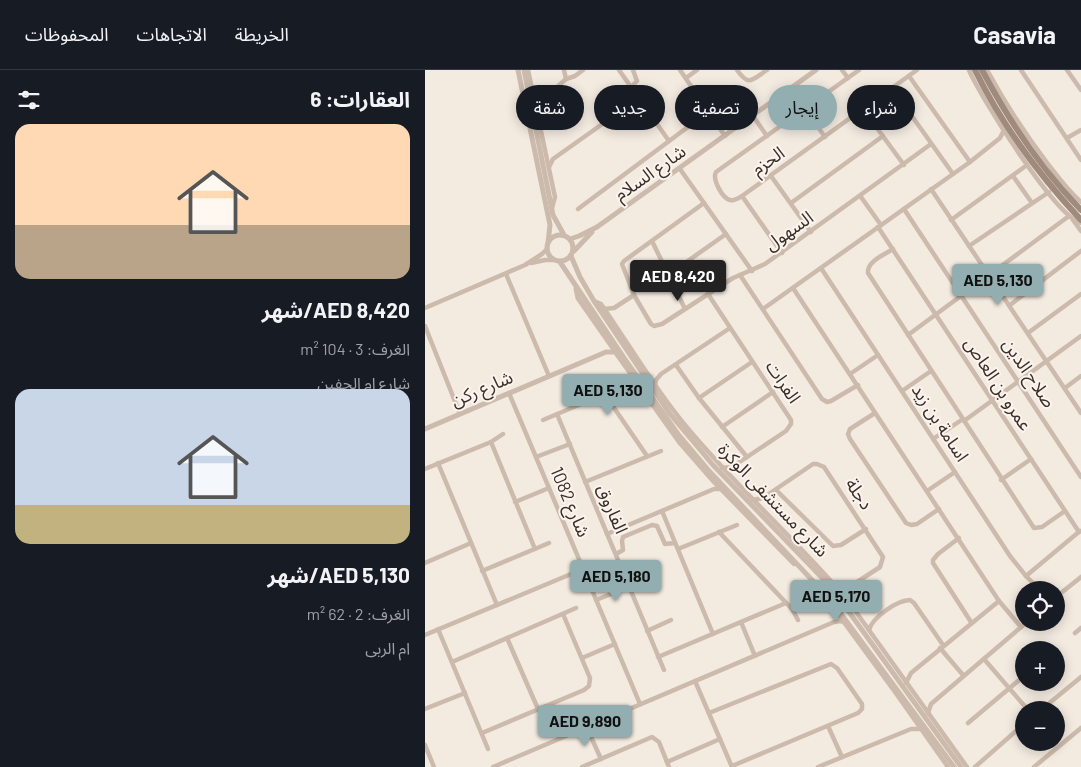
<!DOCTYPE html>
<html lang="ar">
<head>
<meta charset="utf-8">
<style>
	body { margin:0; font-family:Barlow,"Noto Sans Arabic",sans-serif; background:#20242c; color:#f1f3f6; direction:rtl; height:100vh; display:flex; flex-direction:column; font-size:19px; white-space:nowrap }
	* { box-sizing:border-box; margin:0 }
	p { font-size:16px; color:#9ea1a6 }
	.icon { flex:none; width:28px; height:28px; fill:none; stroke:currentColor; stroke-width:2; stroke-linecap:round; stroke-linejoin:round }
	.map { position:relative; flex:1; overflow:hidden; direction:ltr }
	.sheet { display:flex; flex-direction:column; background:#171b24; width:425px }
	.sheet>* { flex:none }
	.hud { position:absolute; left:15px; top:15px; width:475px; height:45px; direction:rtl; display:flex; gap:10px }
	.controls { position:absolute; left:590px; top:511px; display:grid; gap:10px }
	.controls a { display:grid; place-items:center; width:50px; height:50px; border-radius:50%; background:#171b24; box-shadow:0 2px 12px #0003; font-size:25px }
	.price { position:absolute; translate:-50% -42px; padding:0 11px; border-radius:5px; background:#93aeb1; color:#111; font-size:16px; line-height:32px; filter:drop-shadow(0 1px 2px #0008) }
	.price::after { content:''; position:absolute; left:50%; top:30px; width:15px; height:11px; margin-left:-8px; background:inherit; clip-path:polygon(0 0,100% 0,50% 100%) }
	.price.selected { background:#222; color:#fff }
	ul { padding:0; list-style:none }
	li { display:grid; align-content:center; gap:10px; height:265px; padding:0 15px }
	li span { display:grid; place-items:center; height:155px; border-radius:15px; color:#555 }
	li>.icon { margin-inline-start:auto }
	span .icon { width:90px; height:90px; fill:#fffc; stroke-width:1 }
	li b { font-size:21px }
	h2 { display:flex; justify-content:space-between; align-items:center; height:60px; padding:0 15px; font-size:21px }
	.pill { padding:0 18px; border-radius:22px; background:#171b24; box-shadow:0 2px 12px #0003; font-size:18px; line-height:45px }
	.pill.selected { background:#93aeb1; color:#111 }
	header { display:flex; align-items:center; gap:30px; box-sizing:border-box; height:70px; padding:0 25px; background:#171b24; border-bottom:1px solid #363941 }
	header strong { font-size:24px }
	nav { display:flex; gap:28px; margin-inline-start:auto; font-size:18px }
	main { display:flex; flex:1; min-height:0 }
	.map>svg:first-child { display:block }
	.lines { fill:none; stroke-linecap:round; stroke-linejoin:round }
	.minor { stroke:#ccbaac; stroke-width:4.5 }
	.tertiary { stroke:#ccbaac; stroke-width:5 }
	.secondary { stroke:#a0897d; stroke-width:6 }
	.labels { text-anchor:middle; stroke-width:4; stroke-linejoin:round; paint-order:stroke }
	.street-label { font-size:18px; fill:#3a2f2b; stroke:#fbf4ed }
</style>
</head>
<body>
<header>
<strong>Casavia</strong>
<nav><a>الخريطة</a><a>الاتجاهات</a><a>المحفوظات</a></nav>
</header>
<main>
<div class="map">
<svg width="656" height="697" viewBox="0 0 656 697">
	<rect width="100%" height="100%" fill="#f3eae0"/>
	<g class="lines">
		<!-- minor -->
		<g class="minor">
			<path d="M103,0L130,127L127,138"/>
			<path d="M139,0L141,9"/>
			<path d="M194,0L244,71"/>
			<path d="M255,0L300,66"/>
			<path d="M312,0C324,17 327,10 342,0"/>
			<path d="M417,0L423,8"/>
			<path d="M434,0L291,102C287,109 297,128 305,130C310,131 314,128 317,126L492,0"/>
			<path d="M544,0C556,28 630,146 656,153"/>
			<path d="M562,0C580,33 600,64 623,94C633,107 643,121 656,132"/>
			<path d="M596,0L656,90"/>
			<path d="M642,0L656,20"/>
			<path d="M484,6L545,92"/>
			<path d="M261,8L272,0"/>
			<path d="M206,17L212,11L208,0"/>
			<path d="M467,18L528,104"/>
			<path d="M112,37L116,28L123,25L141,9L150,6L158,0"/>
			<path d="M380,39L400,67"/>
			<path d="M438,39L479,95"/>
			<path d="M328,46L342,66"/>
			<path d="M642,68L656,60"/>
			<path d="M124,97L128,89L214,28"/>
			<path d="M255,99L327,201"/>
			<path d="M346,106L386,162"/>
			<path d="M588,106L607,133"/>
			<path d="M506,119L656,343"/>
			<path d="M317,126L357,183"/>
			<path d="M436,127L456,155"/>
			<path d="M279,133L199,191L197,194L209,225L226,254L229,256L237,254L308,208L340,194L506,74"/>
			<path d="M366,133L458,66"/>
			<path d="M153,139L283,42"/>
			<path d="M479,139L656,407"/>
			<path d="M526,150L602,95"/>
			<path d="M648,150L656,161"/>
			<path d="M453,157L654,462"/>
			<path d="M227,171L260,239"/>
			<path d="M544,176L624,122"/>
			<path d="M468,179C459,185 442,191 443,203L609,458L617,457L640,441"/>
			<path d="M106,193L120,190H128"/>
			<path d="M396,198L585,486L601,506L615,520"/>
			<path d="M81,204L124,306"/>
			<path d="M243,205L301,164"/>
			<path d="M315,205L397,329L402,332L406,331L433,315"/>
			<path d="M368,218L574,531L596,557"/>
			<path d="M283,224L366,350V354L361,361L307,397L297,398"/>
			<path d="M169,231L176,234C205,276 232,322 265,361C314,419 371,470 421,528L542,697"/>
			<path d="M585,235L656,181"/>
			<path d="M0,238L100,195L117,184L122,179"/>
			<path d="M179,239L189,238L209,225"/>
			<path d="M338,239L545,92L575,68L579,60"/>
			<path d="M0,256L35,344"/>
			<path d="M603,263L656,224"/>
			<path d="M483,265L644,146"/>
			<path d="M190,282L254,372L288,411L369,494"/>
			<path d="M251,295L274,328L322,387"/>
			<path d="M425,304L453,285"/>
			<path d="M230,315L231,310L236,304L305,258"/>
			<path d="M640,318L656,306"/>
			<path d="M477,321L506,301"/>
			<path d="M84,323L215,634"/>
			<path d="M274,328L327,292"/>
			<path d="M450,343L425,359L423,364L425,369L481,453L486,455L492,454L514,439"/>
			<path d="M132,344L239,600"/>
			<path d="M118,350L175,326H179L183,329L222,386"/>
			<path d="M539,351L656,266"/>
			<path d="M297,357L348,322"/>
			<path d="M508,369L538,349"/>
			<path d="M66,372L110,479"/>
			<path d="M111,387L145,374"/>
			<path d="M13,393L72,535"/>
			<path d="M0,399L66,372L78,364"/>
			<path d="M576,410L606,389"/>
			<path d="M160,412L236,381"/>
			<path d="M351,420L408,476L416,475L441,459"/>
			<path d="M502,421L530,402"/>
			<path d="M328,430L338,428L388,394H392L399,397L458,487L455,497L423,518L413,519"/>
			<path d="M90,432L124,418"/>
			<path d="M237,441L288,564"/>
			<path d="M294,462L367,539L373,550"/>
			<path d="M182,464L289,419H296"/>
			<path d="M534,468L513,484L508,490V493L546,552"/>
			<path d="M253,479L312,455"/>
			<path d="M191,484L198,480L197,471L198,467L227,455L232,456L240,474L250,473"/>
			<path d="M0,493L46,473"/>
			<path d="M57,501L124,473"/>
			<path d="M601,506L655,461"/>
			<path d="M399,525L470,622L523,697"/>
			<path d="M631,527L656,507"/>
			<path d="M171,530L204,517"/>
			<path d="M316,552L330,586"/>
			<path d="M13,559L63,679"/>
			<path d="M444,560C447,548 472,530 485,530L489,533L518,575"/>
			<path d="M222,561L246,550"/>
			<path d="M650,563L656,558"/>
			<path d="M0,565L158,499"/>
			<path d="M82,568L113,639"/>
			<path d="M515,578L538,605"/>
			<path d="M233,587L361,533"/>
			<path d="M157,588L190,574"/>
			<path d="M559,589L603,640"/>
			<path d="M27,592L151,538"/>
			<path d="M270,611L307,697"/>
			<path d="M481,613L486,603L574,531"/>
			<path d="M0,639L40,623"/>
			<path d="M616,640L656,607"/>
			<path d="M284,643L406,594L412,598L437,634V639L433,643L307,696"/>
			<path d="M503,643L506,634L602,552"/>
			<path d="M543,653L599,606"/>
			<path d="M403,656L417,687"/>
			<path d="M162,658L176,689"/>
			<path d="M57,663L159,620L164,616L165,608L138,544"/>
			<path d="M0,675L9,697"/>
			<path d="M242,692L295,669"/>
			<path d="M68,697L409,552L415,551L419,552"/>
			<path d="M157,697L227,667L234,672L244,697"/>
			<path d="M393,697L486,659H496"/>
			<path d="M550,697L599,654"/>
			<path d="M609,697L656,658"/>
		</g>
		<!-- tertiary -->
		<g class="tertiary">
			<path d="M93,0L125,155L123,173"/>
			<path d="M99,0L128,145L139,165"/>
			<circle cx="135" cy="178" r="13"/>
			<path d="M145,169L154,166L172,157L391,0"/>
			<path d="M149,181L167,162"/>
			<path d="M146,186L155,207L169,231L245,344L288,395L406,517L536,697"/>
			<path d="M135,192L199,288L253,364L285,402L405,529L529,697"/>
			<path d="M151,219L153,228L190,281"/>
			<path d="M0,359L181,282H190"/>
		</g>
		<!-- secondary -->
		<g class="secondary">
			<path d="M550,0C577,55 614,105 656,150"/>
			<path d="M557,0C584,51 616,99 656,140"/>
		</g>
	</g>
	<g class="labels">
		<!-- street labels -->
		<g class="street-label">
			<text transform="translate(343 91) rotate(-35)" y="6">الحزم</text>
			<text transform="translate(225 103) rotate(-35)" y="6">شارع السلام</text>
			<text transform="translate(364 161) rotate(-35)" y="6">السهول</text>
			<text transform="translate(604 303) rotate(56)" y="6">صلاح الدين</text>
			<text transform="translate(358 312) rotate(56)" y="6">الفرات</text>
			<text transform="translate(573 314) rotate(57)" y="6">عمرو بن العاص</text>
			<text transform="translate(57 319) rotate(-23)" y="6">شارع ركن</text>
			<text transform="translate(515 353) rotate(57)" y="6">اسامة بن زيد</text>
			<text transform="translate(434 424) rotate(56)" y="6">دجلة</text>
			<text transform="translate(348 430) rotate(46)" y="6">شارع مستشفى الوكرة</text>
			<text transform="translate(145 432) rotate(67)" y="6">شارع 1082</text>
			<text transform="translate(187 439) rotate(67)" y="6">الفاروق</text>
		</g>
	</g>
</svg>
<div class="controls">
<a><svg class="icon" aria-label="locate" viewBox="0 0 24 24"><circle cx="12" cy="12" r="6"/><path d="M12 2v4M12 18v4M2 12h4M18 12h4"/></svg></a>
<a>+</a>
<a>−</a>
</div>
<b class="price selected" style="left:253px;top:232px">AED 8,420</b>
<b class="price" style="left:573px;top:236px">AED 5,130</b>
<b class="price" style="left:183px;top:346px">AED 5,130</b>
<b class="price" style="left:191px;top:532px">AED 5,180</b>
<b class="price" style="left:411px;top:552px">AED 5,170</b>
<b class="price" style="left:160px;top:677px">AED 9,890</b>
<div class="hud">
<a class="pill">شراء</a>
<a class="pill selected">إيجار</a>
<a class="pill">تصفية</a>
<a class="pill">جديد</a>
<a class="pill">شقة</a>
</div>
</div>
<section class="sheet">
<h2>العقارات: 6<svg class="icon" aria-label="filters" viewBox="0 0 24 24"><path d="M4 7h16M4 17h16"/><circle cx="9" cy="7" r="2"/><circle cx="15" cy="17" r="2"/></svg></h2>
<ul>
<li><span style="background:linear-gradient(#ffd9b3 65%,#b9a48a 0)"><svg class="icon" aria-label="home" viewBox="0 0 24 24"><path d="M3 11l9-7 9 7M6 9v11h12V9"/></svg></span><div><b>AED 8,420/شهر</b><p>الغرف: 3 · 104 m²</p><p>شارع ام الحفين</p></div></li>
<li><span style="background:linear-gradient(#c9d6e8 75%,#c2b280 0)"><svg class="icon" aria-label="home" viewBox="0 0 24 24"><path d="M3 11l9-7 9 7M6 9v11h12V9"/></svg></span><div><b>AED 5,130/شهر</b><p>الغرف: 2 · 62 m²</p><p>ام الربى</p></div></li>
</ul>
</section>
</main>
</body>
</html>
